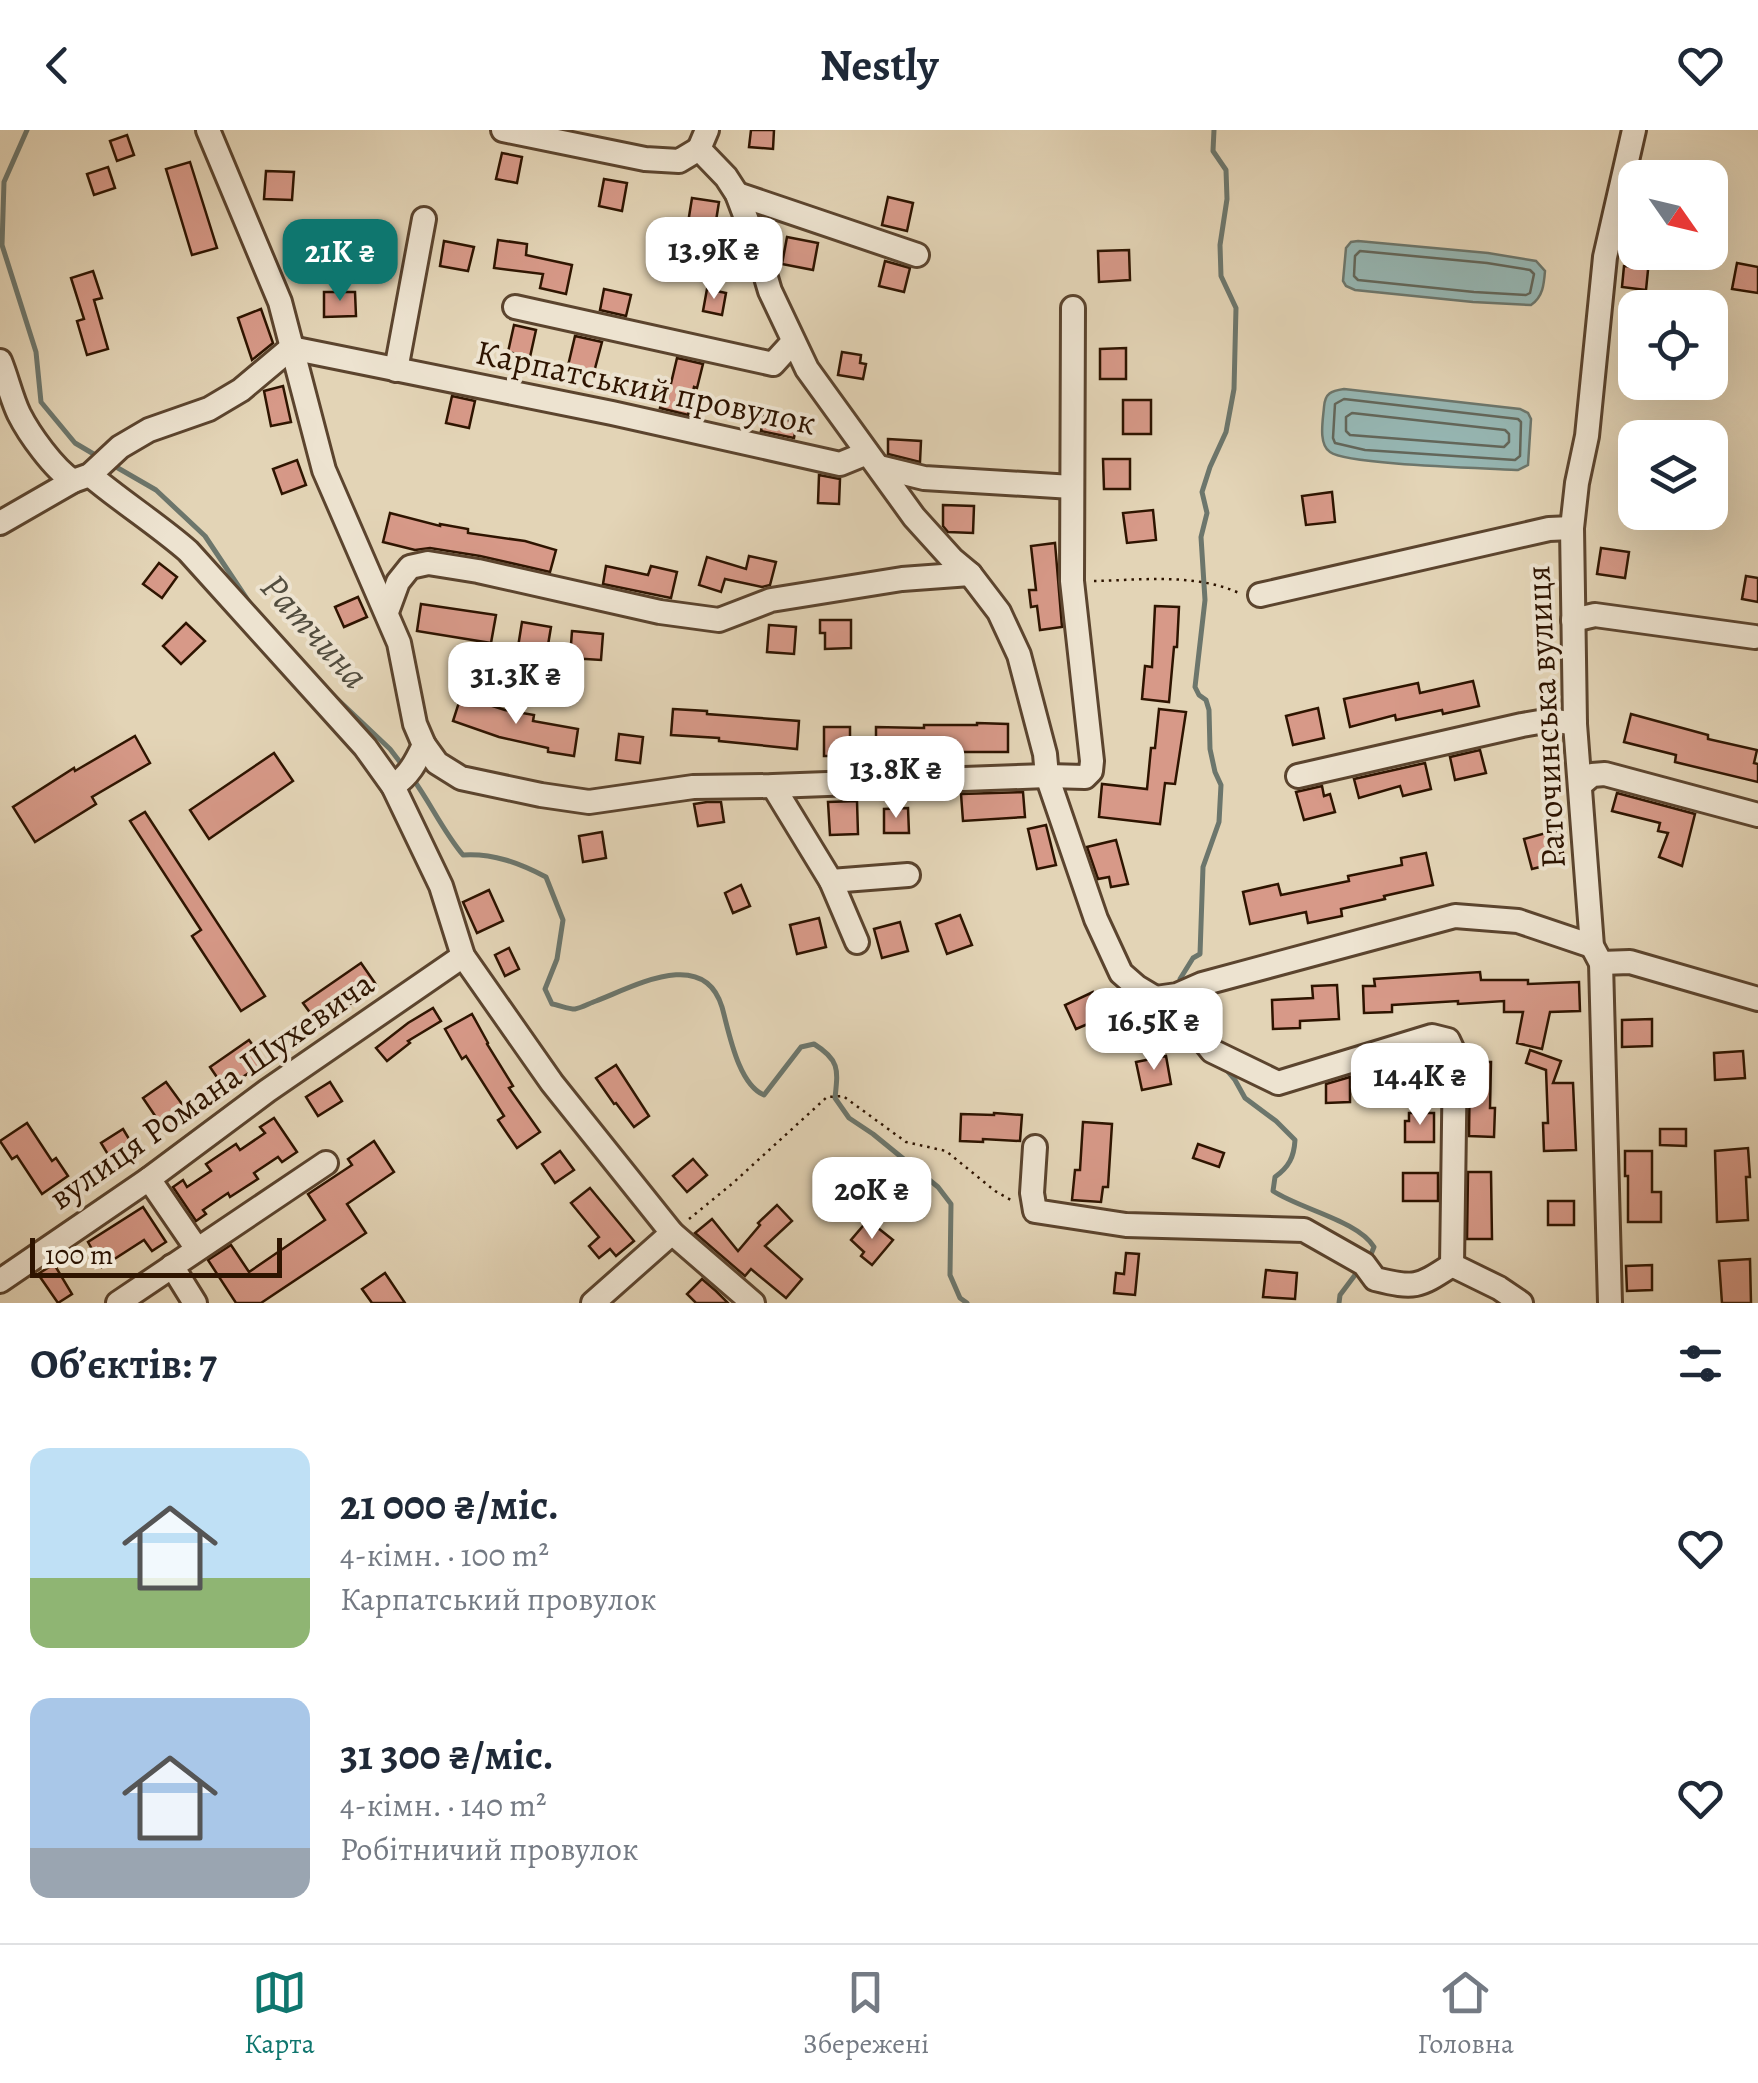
<!DOCTYPE html>
<html lang="uk">
<head>
<meta charset="utf-8">
<style>
	body { margin:0; font-family:Alegreya,serif; background:#f2f2f3; color:#1f2937; height:100vh; display:flex; flex-direction:column; font-size:38px; white-space:nowrap }
	* { box-sizing:border-box; margin:0 }
	p { font-size:32px; color:#747a83 }
	.icon { flex:none; width:55px; height:55px; fill:none; stroke:currentColor; stroke-width:2; stroke-linecap:round; stroke-linejoin:round }
	.map { position:relative; height:1173px; overflow:hidden }
	.drawer { display:flex; flex-direction:column; background:#fff; flex:1 }
	.drawer>* { flex:none }
	.needle { width:65px; rotate:124deg }
	.tools { position:absolute; left:1618px; top:30px; display:grid; gap:20px }
	.tools a { display:grid; place-items:center; width:110px; height:110px; border-radius:20px; background:#fff; box-shadow:0 10px 40px #0002; font-size:50px }
	.scale { position:absolute; left:30px; bottom:25px; width:252px; box-sizing:border-box; padding-left:10px; border:5px solid #2e1400; border-top:0; font-size:28px; line-height:35px; white-space:nowrap; color:#2e1400; -webkit-text-stroke:8px #ede3d0; paint-order:stroke }
	.price { position:absolute; translate:-50% -85px; padding:0 22px; border-radius:20px; background:#fff; color:#222; font-size:32px; line-height:65px; filter:drop-shadow(0 2px 5px #0008) }
	.price::after { content:''; position:absolute; left:50%; top:60px; width:30px; height:22px; margin-left:-15px; background:inherit; clip-path:polygon(0 0,100% 0,50% 100%) }
	.price.selected { background:#0f766e; color:#fff }
	ul { padding:0; list-style:none }
	li { display:flex; align-items:center; gap:30px; height:250px; padding:0 30px }
	li span { display:grid; place-items:center; flex:none; width:280px; height:200px; border-radius:20px; color:#555 }
	li>.icon { margin-inline-start:auto }
	span .icon { width:120px; height:120px; fill:#fffc; stroke-width:1 }
	li b { font-size:42px }
	h2 { display:flex; justify-content:space-between; align-items:center; height:120px; padding:0 30px; font-size:42px }
	header { display:flex; justify-content:space-between; align-items:center; height:130px; padding:0 30px; background:#fff; font-size:45px; font-weight:700 }
	.menu { display:flex; justify-content:space-around; align-items:center; height:140px; border-top:2px solid #e0e1e3; background:#fff; font-size:28px; color:#747a83 }
	.menu a { display:grid; justify-items:center; gap:5px }
	.menu .selected { color:#0f766e }
	.map>svg:first-child { display:block }
	.water { fill:#96b7b4; stroke:#6c766c; stroke-width:2.5 }
	.lines { fill:none; stroke-linecap:round; stroke-linejoin:round }
	.shore { stroke:#62665a; stroke-width:2.5 }
	.stream { stroke:#6c766c; stroke-width:5 }
	.building { fill:#d79988; stroke:#2e1400; stroke-width:2.5 }
	.minor-casing { stroke:#5b442e; stroke-width:28 }
	.path { stroke:#2e1400; stroke-width:2.5; stroke-dasharray:2.5 5; stroke-linecap:butt }
	.minor { stroke:#ede3d0; stroke-width:22 }
	.labels { text-anchor:middle; stroke-width:8; stroke-linejoin:round; paint-order:stroke }
	.street-label { font-size:35px; fill:#2e1400; stroke:#ede3d0 }
	.water-label { font-size:38px; font-style:italic; fill:#524d3f; stroke:#ede3d0 }
</style>
</head>
<body>
<header><svg class="icon" aria-label="back" viewBox="0 0 24 24"><path d="M15 5l-7 7 7 7"/></svg>Nestly<svg class="icon" aria-label="heart" viewBox="0 0 24 24"><path d="M12 20l-8-8c-3-5 5-10 8-4 3-6 11-1 8 4z"/></svg></header>
<div class="map">
<svg width="1758" height="1173" viewBox="0 0 1758 1173">
	<rect width="100%" height="100%" fill="#e3d4b6"/>
	<filter id="stains"><feTurbulence type="fractalNoise" baseFrequency=".002" numOctaves="4"/><feColorMatrix values="0 0 0 0 .2 0 0 0 0 .09 0 0 0 0 .02 0 0 0 .5 -.17"/></filter>
	<radialGradient id="worn" r=".72"><stop offset=".6" stop-color="#630" stop-opacity="0"/><stop offset="1" stop-color="#630" stop-opacity=".3"/></radialGradient>
	<!-- water -->
	<g class="water">
		<path d="M1358,111L1488,123L1536,131L1545,141C1544,154 1543,167 1531,175L1473,172L1355,160L1346,156L1343,151L1346,118L1351,112Z"/>
		<path d="M1344,259L1520,279L1528,283L1531,289L1528,335L1518,340C1487,338 1348,335 1330,322C1318,314 1323,290 1324,277C1325,263 1331,261 1344,259Z"/>
	</g>
	<g class="lines">
		<!-- shore -->
		<g class="shore">
			<path d="M1360,121L1487,133L1530,140L1534,144L1530,163L1526,165L1474,162L1358,150L1354,146L1355,126Z"/>
			<path d="M1344,269L1518,289L1521,292L1520,326L1515,330L1365,320L1335,313L1333,308L1335,274Z"/>
			<path d="M1352,283L1505,300L1509,304V312L1504,317L1350,305L1346,301V287Z"/>
		</g>
		<!-- stream -->
		<g class="stream">
			<path d="M27,0L4,52L2,115L36,222L41,272L75,313L97,326"/>
			<path d="M111,334L156,360L205,406L249,472"/>
			<path d="M334,566L390,619L403,636"/>
			<path d="M413,649C431,674 443,701 463,725C493,723 519,733 546,747L563,790L557,829L545,859L552,874C559,875 568,879 575,879C581,878 590,873 596,871C635,856 704,817 722,877C729,902 738,954 764,965L801,917L814,914C840,930 838,940 835,968L849,988L873,1004L938,1057L951,1074L950,1145L960,1168L967,1173"/>
			<path d="M1181,858L1180,849L1193,828L1200,824L1203,737L1219,692L1221,655L1215,642L1210,619L1209,580L1206,570L1199,565L1195,557L1205,470L1201,407L1207,383L1202,362L1210,337L1226,302L1234,259L1236,178L1221,146L1220,115L1227,69L1226,40L1213,21L1214,0"/>
			<path d="M1224,937L1235,950L1245,968L1276,991L1295,1010C1294,1027 1289,1037 1275,1047L1273,1061C1300,1079 1359,1091 1374,1117L1369,1129"/>
			<path d="M1339,1173L1340,1165L1358,1141"/>
		</g>
	</g>
	<!-- building -->
	<g class="building">
		<path d="M751,0H774L773,19L749,17Z"/>
		<path d="M127,5L134,25L117,31L110,11Z"/>
		<path d="M502,23L522,27L517,53L496,49Z"/>
		<path d="M190,32L217,118L192,125L166,39Z"/>
		<path d="M108,37L115,58L94,65L87,44Z"/>
		<path d="M266,41L294,42L292,70L264,69Z"/>
		<path d="M604,49L627,53L622,81L599,76Z"/>
		<path d="M888,67L913,73L907,101L882,95Z"/>
		<path d="M692,68L719,72L715,97L688,93Z"/>
		<rect x="352" y="93" width="22" height="33"/>
		<path d="M787,107L818,113L813,140L782,134Z"/>
		<path d="M498,110L527,114L526,125L572,135L566,164L540,158L543,144L494,138Z"/>
		<path d="M444,111L474,117L468,141L440,136Z"/>
		<path d="M1129,120L1130,150L1099,152L1098,121Z"/>
		<path d="M1635,128L1649,130L1646,160L1622,157L1624,136L1634,137Z"/>
		<path d="M885,131L910,138L904,162L879,156Z"/>
		<path d="M1737,133L1758,137V163L1732,159Z"/>
		<path d="M93,141L102,168L94,170L108,219L87,225L77,191L84,189L71,148Z"/>
		<path d="M604,159L631,165L626,186L600,180Z"/>
		<path d="M707,159L726,163L722,185L703,181Z"/>
		<path d="M324,162H355L356,186L324,187Z"/>
		<path d="M261,179L273,213L252,230L238,188Z"/>
		<path d="M514,195L536,200L530,227L508,222Z"/>
		<path d="M575,206L602,212L593,246L567,240Z"/>
		<path d="M1126,218V249H1100V219Z"/>
		<path d="M842,222L861,225L860,233L866,234L863,249L838,245Z"/>
		<path d="M677,228L703,234L697,258L694,257L688,285L660,278L663,264L668,266Z"/>
		<path d="M283,256L291,292L271,296L264,261Z"/>
		<path d="M452,266L475,271L469,298L446,293Z"/>
		<rect x="1123" y="270" width="28" height="34"/>
		<path d="M764,286L797,292L794,308L761,301Z"/>
		<path d="M888,309L921,311L920,332L888,324Z"/>
		<path d="M1103,329H1130V359H1104Z"/>
		<path d="M297,330L306,355L282,364L273,339Z"/>
		<path d="M819,345L840,349L839,374L818,373Z"/>
		<path d="M1332,362L1335,392L1306,395L1302,366Z"/>
		<path d="M943,375L974,376L973,403L948,402L943,396Z"/>
		<path d="M1153,380L1156,410L1127,413L1123,383Z"/>
		<path d="M390,383L440,396V394L468,399V403L525,411L556,420L550,442L480,426L430,418L415,420L383,412Z"/>
		<path d="M1055,413L1062,497L1040,500L1037,476L1031,477L1029,460H1036L1031,416Z"/>
		<path d="M1601,418L1629,422L1625,448L1597,444Z"/>
		<path d="M749,426L776,432L770,455L762,457L725,449L721,462L699,455L707,427L746,439Z"/>
		<path d="M159,433L177,447L162,468L143,454Z"/>
		<path d="M606,436L648,445L651,436L677,442L671,468L603,454Z"/>
		<path d="M1746,446L1758,448V472L1742,469Z"/>
		<path d="M358,467L367,487L344,497L335,477Z"/>
		<path d="M421,474L496,485L491,513L417,501Z"/>
		<path d="M1155,476L1179,477L1177,517H1174L1169,572L1142,569L1145,536L1152,537Z"/>
		<path d="M820,490H851V518L825,519V503H820Z"/>
		<path d="M522,492L551,497L547,521L518,517Z"/>
		<path d="M186,493L205,511L181,534L163,516Z"/>
		<path d="M769,495L796,497L794,524L767,522Z"/>
		<path d="M572,501L603,504L601,530L570,528Z"/>
		<path d="M1473,551L1479,576L1443,584L1442,580L1396,590L1395,585L1350,597L1344,569L1418,553L1420,563Z"/>
		<path d="M461,566L505,580L534,585L533,591L578,599L574,626L548,622V618L499,607L453,591Z"/>
		<path d="M1318,578L1324,608L1293,615L1286,586Z"/>
		<path d="M673,579L707,581V584L799,591L797,619L719,611V608L671,605Z"/>
		<path d="M1159,579L1186,582L1175,654L1165,653L1160,694L1099,687L1102,654L1147,659L1151,618H1155Z"/>
		<path d="M1631,584L1708,605V609L1757,620L1754,633L1758,634V652L1675,632L1676,625L1624,612Z"/>
		<path d="M977,593L1008,594V622H954V625H901V629L876,628V597L924,598V595H977Z"/>
		<rect x="824" y="597" width="26" height="29"/>
		<path d="M619,604L643,607L640,633L616,630Z"/>
		<path d="M135,606L150,633L92,667L96,674L35,712L13,677L74,638L75,641Z"/>
		<path d="M1480,620L1486,643L1455,650L1450,627Z"/>
		<path d="M274,623L293,651L209,709L190,680Z"/>
		<path d="M1425,633L1431,659L1403,666L1400,656L1359,668L1354,649Z"/>
		<path d="M1322,656L1324,666L1330,664L1335,682L1304,690L1296,662Z"/>
		<path d="M1023,662L1025,687L963,691L961,664Z"/>
		<path d="M1617,663L1695,684L1682,736L1659,727L1668,703L1658,701L1660,693L1612,681Z"/>
		<path d="M857,671L858,704L830,705L828,672Z"/>
		<path d="M707,672H721L724,692L698,696L694,674Z"/>
		<path d="M908,678L909,703H884V679Z"/>
		<path d="M145,682L265,866L241,881L192,806L201,800L130,691Z"/>
		<path d="M1046,695L1056,735L1037,739L1028,699Z"/>
		<path d="M1557,700L1563,723L1558,724L1560,732L1532,739L1524,709Z"/>
		<path d="M602,702L606,728L583,732L579,706Z"/>
		<path d="M1116,710L1128,754L1111,757L1109,747L1098,749L1087,717Z"/>
		<path d="M1426,723L1433,755L1384,766L1385,769L1341,779L1342,786L1308,793L1306,782L1250,794L1243,762L1278,754L1281,765L1349,751L1348,746L1402,735L1401,728Z"/>
		<path d="M741,755L750,776L733,783L725,763Z"/>
		<path d="M489,760L503,791L477,803L463,772Z"/>
		<path d="M960,785L972,815L947,824L936,794Z"/>
		<path d="M819,788L826,817L797,824L790,795Z"/>
		<path d="M900,792L908,821L882,828L874,799Z"/>
		<path d="M509,818L519,839L505,846L495,825Z"/>
		<path d="M361,833L377,856L319,895L303,873Z"/>
		<path d="M1480,842L1481,850H1528V854L1579,852L1580,881L1550,882L1542,919L1517,913L1523,882H1504V871L1458,874V871L1392,875V882L1364,883L1363,856H1375L1374,849Z"/>
		<path d="M1337,855L1339,889L1300,891V898L1273,899L1272,870L1313,868L1312,856Z"/>
		<path d="M1093,862L1104,887L1076,899L1065,875Z"/>
		<path d="M433,878L441,891L408,911L410,913L387,931L376,918L408,893Z"/>
		<path d="M472,884L488,913L487,914L513,956L509,958L540,1002L517,1018L498,990L504,986L466,926L462,929L445,899Z"/>
		<path d="M1652,889V916L1622,917V890Z"/>
		<path d="M249,910L265,932L225,959L210,937Z"/>
		<path d="M1530,920L1561,931L1553,953H1573L1576,1020L1544,1021L1543,993H1548L1546,940L1526,933Z"/>
		<path d="M1743,921L1745,948L1715,950L1714,923Z"/>
		<path d="M1166,926L1171,954L1142,960L1136,932Z"/>
		<path d="M1433,929V955H1406V930Z"/>
		<path d="M1470,932H1491L1490,978H1495L1494,1007L1469,1006Z"/>
		<path d="M616,935L649,986L634,997L616,973L614,974L596,948Z"/>
		<path d="M1350,947V972L1326,973V954Z"/>
		<path d="M166,952L190,985L166,1002L143,968Z"/>
		<path d="M330,952L342,971L318,986L306,967Z"/>
		<path d="M994,983L1022,985L1020,1011L983,1009V1012L960,1011L961,984L994,985Z"/>
		<path d="M1409,983H1434V1012H1405V991H1409Z"/>
		<path d="M274,988L297,1022L282,1032L278,1027L254,1043L258,1049L230,1067L228,1063L203,1080L206,1084L196,1091L173,1057L183,1050L187,1057L211,1041L206,1034L236,1014L240,1020L265,1003L260,997Z"/>
		<path d="M1083,992L1112,994L1108,1057H1103L1101,1072L1072,1070L1075,1040H1080Z"/>
		<path d="M27,993L52,1031L56,1028L68,1046L42,1064L17,1026L12,1029L0,1011Z"/>
		<path d="M123,999L137,1022L115,1036L101,1013Z"/>
		<path d="M1660,999H1686V1016L1660,1015Z"/>
		<path d="M374,1011L394,1042L347,1074L366,1103L261,1173H236L208,1130L231,1115L249,1142L325,1090L308,1064L352,1035L348,1029Z"/>
		<path d="M1198,1014L1224,1023L1219,1037L1193,1028Z"/>
		<path d="M1748,1018L1750,1047H1746L1748,1090L1717,1092L1715,1021Z"/>
		<path d="M560,1021L574,1040L555,1053L542,1034Z"/>
		<path d="M1625,1021H1652V1062H1661V1092H1628V1046H1625Z"/>
		<path d="M693,1029L707,1045L687,1062L673,1046Z"/>
		<path d="M1468,1042H1491L1492,1109H1467Z"/>
		<rect x="1403" y="1043" width="35" height="28"/>
		<path d="M590,1058L634,1111L616,1126L610,1119L599,1128L589,1116L599,1107L571,1073Z"/>
		<rect x="1548" y="1071" width="26" height="24"/>
		<path d="M777,1075L792,1091L765,1116L802,1149L786,1168L751,1139L745,1146L695,1103L712,1089L738,1121L760,1095L758,1093Z"/>
		<path d="M143,1077L166,1112L152,1121L144,1110L102,1137L88,1112Z"/>
		<path d="M868,1090L893,1110L872,1135L861,1126L864,1122L851,1110Z"/>
		<path d="M1126,1123L1139,1124L1135,1165L1114,1163L1116,1143L1124,1144Z"/>
		<path d="M1750,1129L1751,1173H1722L1719,1131Z"/>
		<path d="M54,1134L72,1164L58,1173L38,1144Z"/>
		<path d="M1652,1135V1160L1627,1161L1626,1136Z"/>
		<path d="M1266,1140L1297,1143L1295,1169L1263,1167Z"/>
		<path d="M385,1143L405,1173H372L362,1159Z"/>
		<path d="M702,1149L716,1161L728,1173H696L687,1164Z"/>
	</g>
	<g class="lines">
		<!-- minor casing -->
		<g class="minor-casing">
			<g id="minor">
				<path d="M208,0L280,172L324,340L399,513L415,594L424,615L437,633L461,648L541,665L589,672L693,657L773,656L1047,646L1085,647L1091,641L1092,631L1072,451L1073,178"/>
				<path d="M503,0L645,29L679,31L699,19"/>
				<path d="M707,0L699,19L726,47L737,64L757,117L770,161L807,239L914,387L952,429L970,444L999,482L1019,525L1045,624L1047,646L1096,789L1121,843L1137,857L1182,884L1212,921L1278,953L1432,906L1448,910L1455,925L1452,1135L1499,1158L1521,1173"/>
				<path d="M737,64L917,125"/>
				<path d="M515,177L773,234L793,212"/>
				<path d="M0,231C7,248 11,267 19,284C29,304 54,339 73,351"/>
				<path d="M396,240L424,89"/>
				<path d="M879,337L924,348L1072,357"/>
				<path d="M90,345C122,372 157,394 188,421L365,617L393,656L441,756L463,826L552,953L672,1103L753,1173"/>
				<path d="M0,393L73,351L90,345L120,317L149,300L209,279L241,260L291,218L612,283L840,334L867,323"/>
				<path d="M1260,465L1549,399L1572,398"/>
				<path d="M387,482L398,452L410,437L428,433L478,441L660,482L719,490L771,470L902,449L970,444"/>
				<path d="M1573,490L1595,485L1755,507"/>
				<path d="M1298,646L1522,595L1551,590L1575,594"/>
				<path d="M1580,655L1592,645L1605,644L1758,685"/>
				<path d="M393,656C409,646 416,632 424,615"/>
				<path d="M773,656L831,751L908,745"/>
				<path d="M831,751L857,812"/>
				<path d="M1601,833L1630,832L1758,869"/>
				<path d="M1156,868L1177,865L1202,854L1455,786L1518,791L1592,816"/>
				<path d="M1035,1017L1032,1063L1035,1081L1126,1095L1304,1100L1364,1134L1375,1149C1416,1159 1418,1157 1452,1135"/>
				<path d="M149,1049L197,1119"/>
				<path d="M172,1136L195,1173"/>
				<path d="M0,1151L149,1049L267,961L463,826"/>
				<path d="M118,1173L326,1033"/>
				<path d="M593,1173L672,1103"/>
				<path d="M1610,1173L1601,833L1592,816L1575,594L1572,398L1577,353L1587,306L1605,127L1634,0"/>
			</g>
		</g>
		<!-- path -->
		<g class="path">
			<path d="M1094,451C1142,450 1195,443 1239,463"/>
			<path d="M689,1089L733,1053L827,967L843,966L906,1012L946,1021L995,1061L1011,1070"/>
		</g>
		<!-- minor -->
		<use href="#minor" class="minor"/>
	</g>
	<g class="labels">
		<!-- street labels -->
		<g class="street-label">
			<text transform="translate(646 257) rotate(12)" y="12">Карпатський провулок</text>
			<text transform="translate(1545 587) rotate(-93)" y="12">Раточинська вулиця</text>
			<text transform="translate(211 960) rotate(-35)" y="12">вулиця Романа Шухевича</text>
		</g>
		<!-- water labels -->
		<g class="water-label">
			<text transform="translate(315 501) rotate(48)" y="13">Ратчина</text>
		</g>
	</g>
	<rect width="100%" height="100%" filter="url(#stains)"/>
	<rect width="100%" height="100%" fill="url(#worn)"/>
</svg>
<div class="tools">
<a><svg class="needle" viewBox="-14 -14 28 28"><path d="M0-13l5 13h-10z" fill="#e53935"/><path d="M0 13l5-13h-10z" fill="#747a83"/></svg></a>
<a><svg class="icon" aria-label="locate" viewBox="0 0 24 24"><circle cx="12" cy="12" r="6"/><path d="M12 2v4M12 18v4M2 12h4M18 12h4"/></svg></a>
<a><svg class="icon" aria-label="layers" viewBox="0 0 24 24"><path d="M12 4l9 5-9 5-9-5zM3 14l9 5 9-5"/></svg></a>
</div>
<div class="scale">100 m</div>
<b class="price" style="left:714px;top:172px">13.9K ₴</b>
<b class="price selected" style="left:340px;top:174px">21K ₴</b>
<b class="price" style="left:516px;top:597px">31.3K ₴</b>
<b class="price" style="left:896px;top:691px">13.8K ₴</b>
<b class="price" style="left:1154px;top:943px">16.5K ₴</b>
<b class="price" style="left:1420px;top:998px">14.4K ₴</b>
<b class="price" style="left:872px;top:1112px">20K ₴</b>
</div>
<section class="drawer">
<h2>Об’єктів: 7<svg class="icon" aria-label="filters" viewBox="0 0 24 24"><path d="M4 7h16M4 17h16"/><circle cx="9" cy="7" r="2"/><circle cx="15" cy="17" r="2"/></svg></h2>
<ul>
<li><span style="background:linear-gradient(#bfe0f5 65%,#8fb573 0)"><svg class="icon" aria-label="home" viewBox="0 0 24 24"><path d="M3 11l9-7 9 7M6 9v11h12V9"/></svg></span><div><b>21 000 ₴/міс.</b><p>4-кімн. · 100 m²</p><p>Карпатський провулок</p></div><svg class="icon" aria-label="heart" viewBox="0 0 24 24"><path d="M12 20l-8-8c-3-5 5-10 8-4 3-6 11-1 8 4z"/></svg></li>
<li><span style="background:linear-gradient(#a9c7e8 75%,#9aa5b1 0)"><svg class="icon" aria-label="home" viewBox="0 0 24 24"><path d="M3 11l9-7 9 7M6 9v11h12V9"/></svg></span><div><b>31 300 ₴/міс.</b><p>4-кімн. · 140 m²</p><p>Робітничий провулок</p></div><svg class="icon" aria-label="heart" viewBox="0 0 24 24"><path d="M12 20l-8-8c-3-5 5-10 8-4 3-6 11-1 8 4z"/></svg></li>
</ul>
</section>
<nav class="menu">
<a class="selected"><svg class="icon" aria-label="map" viewBox="0 0 24 24"><path d="M3 6l6-2 6 2 6-2v14l-6 2-6-2-6 2zM9 4v14M15 6v14"/></svg>Карта</a>
<a><svg class="icon" aria-label="saved" viewBox="0 0 24 24"><path d="M7 4h10v16l-5-4-5 4z"/></svg>Збережені</a>
<a><svg class="icon" aria-label="home" viewBox="0 0 24 24"><path d="M3 11l9-7 9 7M6 9v11h12V9"/></svg>Головна</a>
</nav>
</body>
</html>
